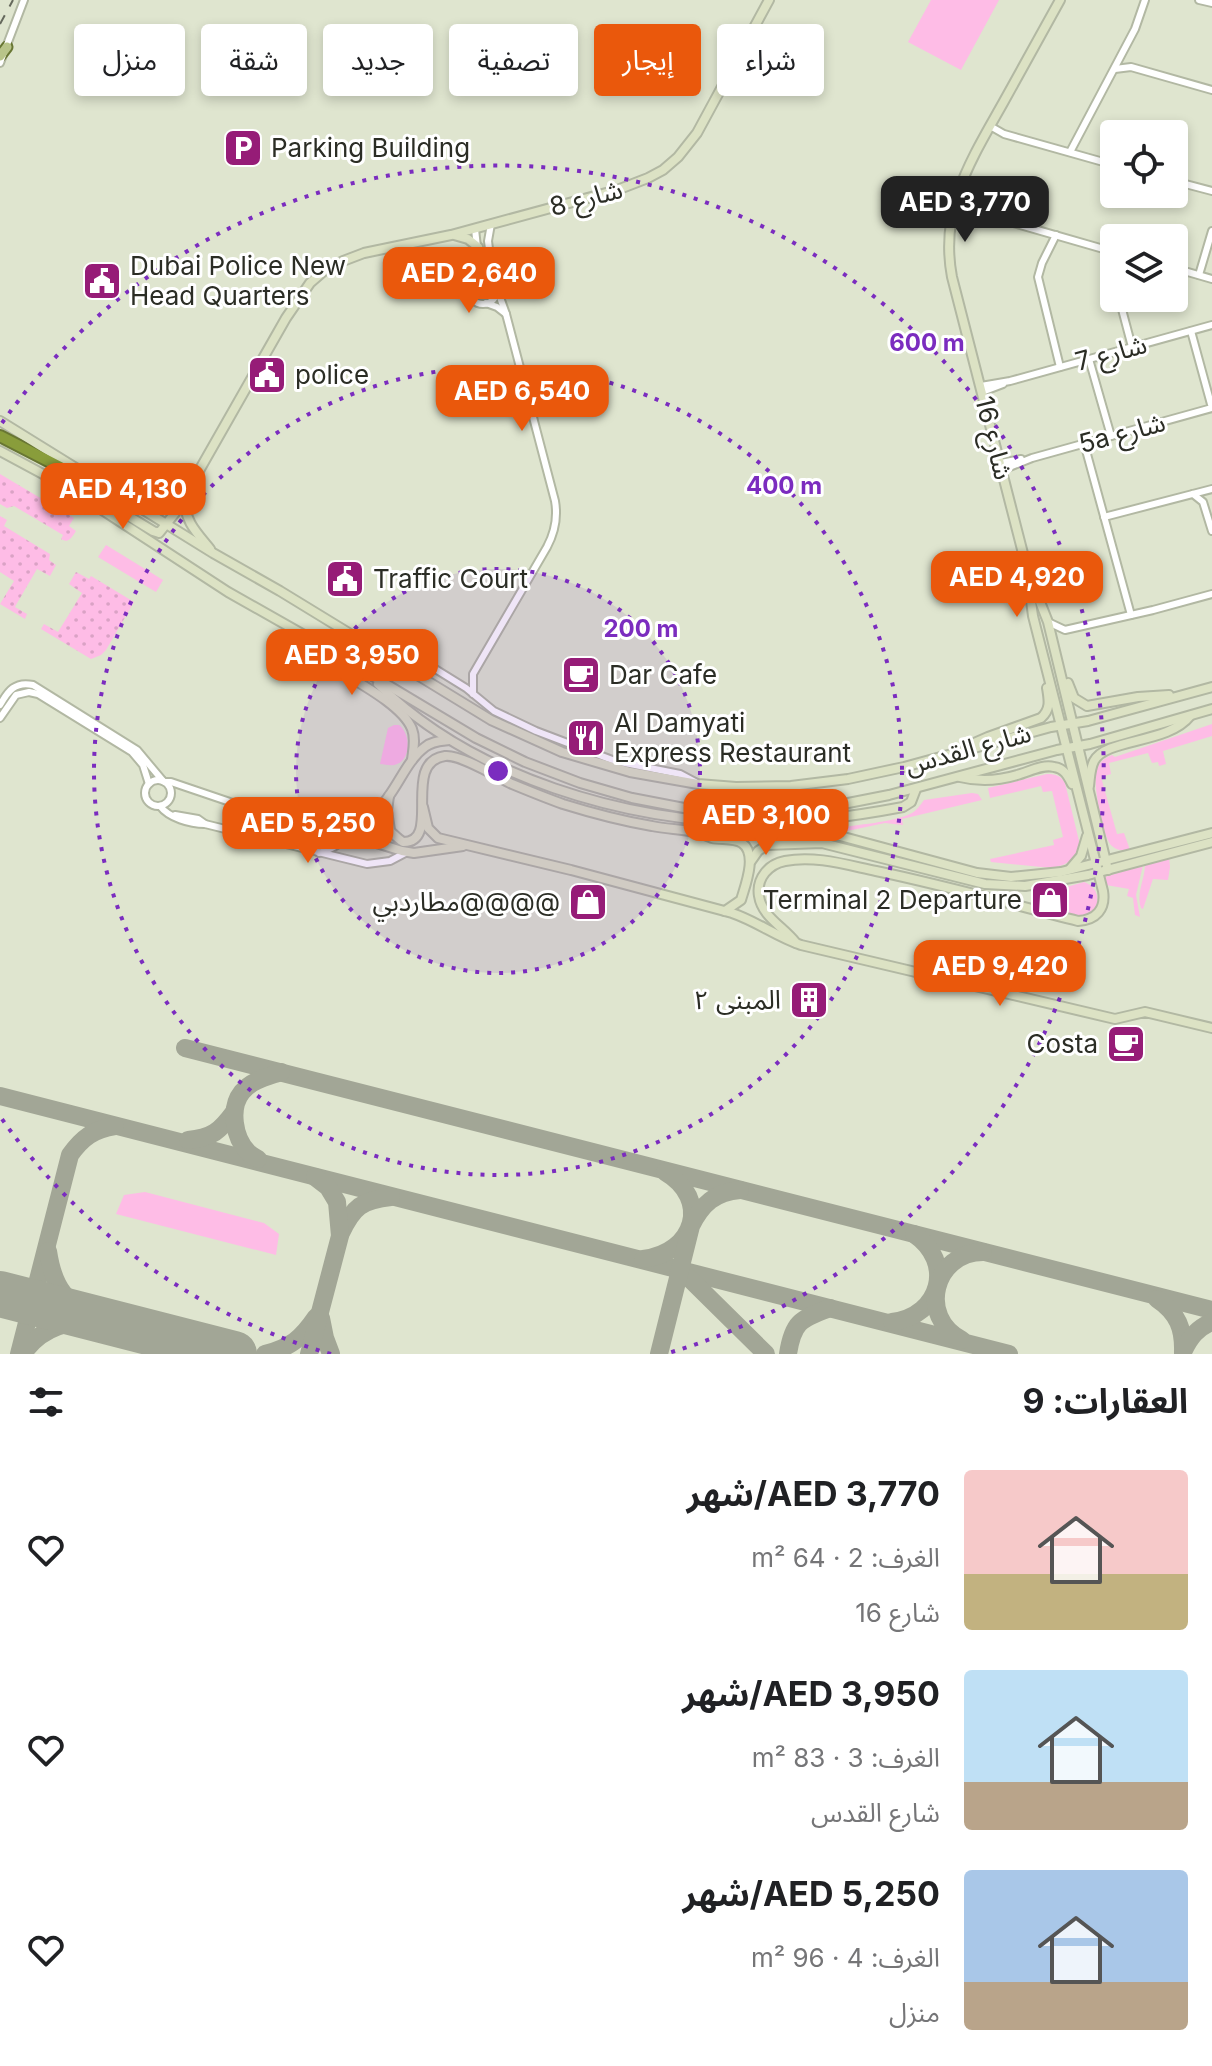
<!DOCTYPE html>
<html lang="ar">
<head>
<meta charset="utf-8">
<style>
	body { margin:0; font-family:Inter,"Noto Sans Arabic",sans-serif; background:#f2f2f2; color:#202124; direction:rtl; height:100vh; display:flex; flex-direction:column; font-size:30px; white-space:nowrap }
	* { box-sizing:border-box; margin:0 }
	p { font-size:26px; color:#757577 }
	.icon { flex:none; width:44px; height:44px; fill:none; stroke:currentColor; stroke-width:2; stroke-linecap:round; stroke-linejoin:round }
	.map { position:relative; height:1354px; overflow:hidden; direction:ltr }
	.side { display:flex; flex-direction:column; background:#fff; flex:1 }
	.side>* { flex:none }
	.top-card { position:absolute; left:24px; top:24px; width:800px; height:72px; direction:rtl; display:flex; gap:16px }
	.tools { position:absolute; left:1100px; top:120px; display:grid; gap:16px }
	.tools a { display:grid; place-items:center; width:88px; height:88px; border-radius:8px; background:#fff; box-shadow:0 4px 12px #0003; font-size:40px }
	.price { position:absolute; translate:-50% -68px; padding:0 18px; border-radius:16px; background:#ea580c; color:#fff; font-size:26px; line-height:52px; filter:drop-shadow(0 2px 4px #0008) }
	.price::after { content:''; position:absolute; left:50%; top:48px; width:24px; height:18px; margin-left:-12px; background:inherit; clip-path:polygon(0 0,100% 0,50% 100%) }
	.price.current { background:#222; color:#fff }
	ul { padding:0; list-style:none }
	li { display:flex; align-items:center; gap:24px; height:200px; padding:0 24px }
	li span { display:grid; place-items:center; flex:none; width:224px; height:160px; border-radius:8px; color:#555 }
	li>.icon { margin-inline-start:auto }
	span .icon { width:96px; height:96px; fill:#fffc; stroke-width:1 }
	li b { font-size:34px }
	h2 { display:flex; justify-content:space-between; align-items:center; height:96px; padding:0 24px; font-size:34px }
	.chip { padding:0 28px; border-radius:8px; background:#fff; box-shadow:0 4px 12px #0003; font-size:28px; line-height:72px }
	.chip.current { background:#ea580c; color:#fff }
	.map>svg:first-child { display:block }
	.grass { fill:#febce6 }
	.garden { fill:url(#garden-dots) }
	.lines { fill:none; stroke-linecap:round; stroke-linejoin:round }
	.taxiway { stroke:#a2a696; stroke-width:18 }
	.runway { stroke:#a2a696; stroke-width:46 }
	.street-casing { stroke:#b2b8a3; stroke-width:10 }
	.secondary-casing { stroke:#b2b8a3; stroke-width:12 }
	.primary-casing { stroke:#687633; stroke-width:13 }
	.highway-casing { stroke:#687633; stroke-width:14 }
	.street { stroke:#fff; stroke-width:6 }
	.secondary { stroke:#dce2c4; stroke-width:8 }
	.primary { stroke:#b8c489; stroke-width:9 }
	.highway { stroke:#899d3b; stroke-width:10 }
	.rail { stroke:#65685c; stroke-width:2; stroke-dasharray:10 10; stroke-linecap:butt }
	.ring { fill:none; stroke:#7b2cbf; stroke-width:4; stroke-dasharray:4 8 }
	.labels { text-anchor:middle; stroke-width:6; stroke-linejoin:round; paint-order:stroke }
	.poi-label { font-size:26px; fill:#2b2d25; stroke:#fff; text-anchor:start }
	.street-label { font-size:26px; fill:#2b2d25; stroke:#fff }
	.centre { fill:#7b2cbf; stroke:#fff; stroke-width:4 }
	.ring-label { font-size:24px; text-anchor:middle; font-weight:bold; fill:#7b2cbf; stroke:#fff; stroke-width:6; stroke-linejoin:round; paint-order:stroke }
</style>
</head>
<body>
<div class="map">
<svg width="1212" height="1354" viewBox="0 0 1212 1354">
	<defs>
		<pattern id="garden-dots" width="8" height="8" patternUnits="userSpaceOnUse" patternTransform="scale(2)"><rect width="8" height="8" fill="#febce6"/><path d="M2 2h.1M6 6h.1" fill="none" stroke="#daa2c5" stroke-width="1.8" stroke-linecap="round"/></pattern>
	</defs>
	<rect width="100%" height="100%" fill="#dfe5cf"/>
	<!-- grass -->
	<g class="grass">
		<path d="M931,0H999L961,70L908,42Z"/>
		<path d="M106,545L163,580L156,592L98,557Z"/>
		<path d="M1212,724V736L1163,751L1166,764L1159,766L1158,762L1152,763L1148,753L1109,763L1111,774L1101,777L1117,834L1124,833L1130,850C1123,851 1118,851 1112,846C1103,839 1093,784 1096,772C1098,763 1104,758 1112,755L1115,757Z"/>
		<path d="M394,725H399C411,734 412,761 394,765C390,766 384,764 380,764L388,728Z"/>
		<path d="M1047,774C1056,774 1061,776 1065,783L1080,845L1076,858L1063,865L1052,868L991,862L990,859L1054,845L1053,840L1063,837L1052,791L1043,792L1041,786L990,798L988,788Z"/>
		<path d="M972,793L978,794L982,800L902,819L903,825L885,823L847,831L836,830V828C856,825 893,822 910,814C917,811 920,805 924,800Z"/>
		<path d="M1169,857L1170,867L1168,880L1153,879L1143,909L1141,908C1136,892 1145,880 1145,864Z"/>
		<path d="M1143,865L1136,895L1140,917L1135,915L1133,898L1127,896L1129,889L1106,885L1105,877Z"/>
		<path d="M1084,882C1101,887 1103,911 1084,916C1076,917 1066,913 1058,911L1063,888Z"/>
		<path d="M145,1192L264,1223L279,1234L276,1255L116,1214L124,1195Z"/>
	</g>
	<!-- garden -->
	<g class="garden">
		<path d="M0,474L74,518L69,526L76,531C72,537 69,544 61,539L63,535L14,506L7,508L0,504Z"/>
		<path d="M0,516L7,520L4,526L50,554L49,560L56,565L50,576L37,569L16,605L15,607L27,614L25,619L0,604L14,581L0,572Z"/>
		<path d="M76,572L89,579L91,576L134,602L106,650L101,655L91,659L41,629L44,624L58,632L82,593L69,584Z"/>
	</g>
	<g class="lines">
		<!-- taxiway -->
		<g class="taxiway">
			<path d="M185,1048L1212,1310"/>
			<path d="M0,1096L1009,1354"/>
			<path d="M188,1140C212,1138 220,1131 234,1112"/>
			<path d="M258,1159C255,1157 251,1155 248,1152C234,1138 229,1108 242,1092C252,1080 267,1077 281,1072"/>
			<path d="M341,1233C353,1207 362,1200 391,1197"/>
			<path d="M643,1259C695,1253 711,1199 665,1172"/>
			<path d="M683,1272L766,1354"/>
			<path d="M1157,1299C1178,1313 1184,1329 1183,1354"/>
			<path d="M321,1318L325,1338L331,1354"/>
			<path d="M892,1322C941,1316 955,1262 914,1234"/>
			<path d="M962,1340C917,1317 934,1252 983,1252"/>
			<path d="M1183,1352C1190,1337 1197,1328 1212,1322"/>
			<path d="M19,1354L70,1155C82,1138 94,1129 115,1126"/>
			<path d="M23,1354C41,1326 71,1320 102,1320C66,1302 54,1291 48,1251"/>
			<path d="M265,1354C291,1347 301,1339 316,1317"/>
			<path d="M309,1354L340,1236L337,1202L328,1187L315,1177"/>
			<path d="M659,1354L691,1226C702,1204 715,1192 740,1190"/>
			<path d="M788,1354C793,1321 801,1319 830,1308"/>
		</g>
		<!-- runway -->
		<path class="runway" d="M0,1294L234,1354"/>
		<!-- street casing -->
		<g class="street-casing">
			<g id="street">
				<path d="M1199,0L1212,3"/>
				<path d="M0,63L24,0"/>
				<path d="M1115,69L1131,67L1212,90"/>
				<path d="M990,126L1004,134L1114,165"/>
				<path d="M1070,152L1135,29L1145,0"/>
				<path d="M1174,181L1212,191"/>
				<path d="M955,202L982,214L1114,252"/>
				<path d="M953,210L979,213"/>
				<path d="M491,224L488,241L493,280"/>
				<path d="M1056,235L1042,263L1038,277L1060,367"/>
				<path d="M1114,253L1111,262L1114,279"/>
				<path d="M1174,268L1212,279"/>
				<path d="M1199,275L1212,231"/>
				<circle cx="483" cy="290" r="14"/>
				<path d="M473,280L478,256L475,229"/>
				<path d="M1119,298L1132,347"/>
				<path d="M486,303L497,307L506,314"/>
				<path d="M1089,359L1111,436"/>
				<path d="M981,386L1010,381L1212,325"/>
				<path d="M982,392L1003,384"/>
				<path d="M1084,443L1131,615"/>
				<path d="M1001,463L1021,459"/>
				<path d="M1002,470L1032,458L1212,408L1191,331"/>
				<path d="M1193,494L1203,502L1212,531"/>
				<path d="M1104,517L1212,489"/>
				<path d="M1048,622L1065,630L1153,610L1212,594"/>
				<path d="M381,650L400,654L424,662L466,688L494,711L536,731L615,761L680,774L695,782"/>
				<path d="M473,694V674L547,547C555,532 558,518 555,501L506,314L497,289"/>
				<path d="M0,705C8,691 15,681 33,685L137,750L163,781"/>
				<path d="M0,718L16,695L29,692L38,694L132,752L143,765L149,784"/>
				<circle cx="158" cy="793" r="13"/>
				<path d="M165,782H171L230,802L307,821L345,827L370,825"/>
				<path d="M160,806C169,818 190,824 205,824L367,864L390,861L407,852"/>
				<path d="M175,815L198,819L205,824"/>
				<path d="M319,853C334,848 345,843 349,828"/>
			</g>
		</g>
		<!-- secondary casing -->
		<g class="secondary-casing">
			<g id="secondary">
				<path d="M1060,0C1041,34 1022,69 1003,103C971,160 939,209 952,277L1027,569L1048,622L1108,870"/>
				<path d="M454,235L468,239L478,247"/>
				<path d="M0,421L213,553L280,591L491,720L562,752L630,772L698,784L736,787L791,786L848,779L904,767L1051,727L1088,721L1212,687"/>
				<path d="M0,451L67,487L228,592L304,635L476,738L525,762L580,783L632,798L684,808L738,811L803,809L833,806L889,795L1057,750L1090,744L1212,709"/>
				<path d="M76,489L102,500L153,531L159,533L175,513L286,318L310,283L325,270L343,261L364,253L451,235L617,190L648,178L663,170L678,157L697,133L769,0"/>
				<path d="M185,499C184,521 197,533 210,549"/>
				<path d="M307,639C315,651 326,661 338,670C359,683 403,706 412,729C416,739 413,750 412,760"/>
				<path d="M1068,683L1074,698L1087,706L1138,697L1169,695"/>
				<path d="M378,684C474,778 626,822 758,823C807,823 855,816 903,807L911,802L916,789"/>
				<path d="M972,744L988,737L1041,718C1051,709 1049,700 1047,688"/>
				<path d="M960,777C980,782 997,781 1017,775C1029,772 1042,764 1054,767C1064,768 1068,776 1072,784"/>
				<path d="M1089,786C1090,778 1090,769 1094,761C1106,738 1168,744 1190,716"/>
				<path d="M389,796L387,811L390,830"/>
				<path d="M423,807L428,828L438,838L571,870L732,913C756,921 777,937 801,945L1115,1019L1145,1012L1212,1028"/>
				<path d="M370,824C376,811 384,804 391,793C402,777 410,758 425,747C432,741 441,741 449,740"/>
				<path d="M722,834H814L840,836L977,873L1011,877L1061,872L1212,833"/>
				<path d="M463,846L414,853L402,851L370,841L367,837L366,830L370,824C385,821 392,835 403,842C443,843 400,762 445,756C460,754 497,777 512,784C529,791 546,798 563,804C592,813 622,821 652,826C666,829 681,829 695,832C701,833 706,836 712,838C721,840 734,838 742,843C758,854 745,886 741,900L725,911"/>
				<path d="M751,861L758,851L767,845L822,843L985,884L1025,886L1088,875L1212,842"/>
				<path d="M1070,869L1081,856L1087,836"/>
				<path d="M796,943C784,927 762,917 759,896C756,878 769,864 785,861C815,855 847,865 876,871C944,885 1011,904 1078,921C1096,920 1106,909 1103,891L1033,616L1028,578"/>
			</g>
		</g>
		<!-- primary casing -->
		<g class="primary-casing">
			<path id="primary" d="M0,56L7,47"/>
		</g>
		<!-- highway casing -->
		<g class="highway-casing">
			<path id="highway" d="M0,436L64,469L83,474"/>
		</g>
		<!-- street -->
		<use href="#street" class="street"/>
		<!-- secondary -->
		<use href="#secondary" class="secondary"/>
		<!-- primary -->
		<use href="#primary" class="primary"/>
		<!-- highway -->
		<use href="#highway" class="highway"/>
		<!-- rail -->
		<path class="rail" d="M0,24L13,0"/>
	</g>
	<!-- distance rings -->
	<circle cx="498" cy="771" r="202" fill="#7b2cbf" fill-opacity=".12"/>
	<g class="ring">
		<circle cx="498" cy="771" r="202"/>
		<circle cx="498" cy="771" r="404"/>
		<path d="M331 1354A606 606 0 0 1 2 1119M2 423A606 606 0 1 1 665 1354"/>
	</g>
	<!-- icons -->
	<defs>
		<g id="parking-square" transform="scale(2)"><rect x="-9" y="-9" width="18" height="18" rx="4" fill="#961c77" stroke="#fff"/><path d="M-3.5-5.5H1a3.5 3.5 0 0 1 0 7H-1V5.5H-3.5ZM-1-3.4V-.6H.8a1.4 1.4 0 0 0 0-2.8Z" fill="#fff"/></g>
		<g id="civic-square" transform="scale(2)"><rect x="-9" y="-9" width="18" height="18" rx="4" fill="#961c77" stroke="#fff"/><path d="M-.6-6.5H3V-4.5H.6V-3L4-1V1h2V6H-6V1h2V-1L-.6-3ZM-1.2 2.5V6h2.4V2.5Z" fill="#fff"/></g>
		<g id="cafe-square" transform="scale(2)"><rect x="-9" y="-9" width="18" height="18" rx="4" fill="#961c77" stroke="#fff"/><path d="M-5.5-4.5H6V0H3Q3 3.5 0 3.5H-2.5Q-5.5 3.5-5.5 0ZM3-3.2v2h1.7v-2ZM-6 4.5H4V6H-6Z" fill="#fff"/></g>
		<g id="restaurant-square" transform="scale(2)"><rect x="-9" y="-9" width="18" height="18" rx="4" fill="#961c77" stroke="#fff"/><path d="M-5-6h1v4h1v-4h1v4h1v-4h1v5L-1.5 .5V6h-2V.5L-5-1ZM5-6V6H3V1.5H1.5Q1.5-4 5-6Z" fill="#fff"/></g>
		<g id="shop-square" transform="scale(2)"><rect x="-9" y="-9" width="18" height="18" rx="4" fill="#961c77" stroke="#fff"/><path d="M-5-2.5h2.3a2.7 3.5 0 0 1 5.4 0H5L5.5 6h-11ZM-1.5-2.5h3a1.5 2.3 0 0 0-3 0Z" fill="#fff"/></g>
		<g id="building-square" transform="scale(2)"><rect x="-9" y="-9" width="18" height="18" rx="4" fill="#961c77" stroke="#fff"/><path d="M-4-6H4V6H1V3H-1V6H-4ZM-2.5-4.3h1.7v1.8h-1.7ZM.8-4.3h1.7v1.8H.8ZM-2.5-1h1.7V.8h-1.7ZM.8-1h1.7V.8H.8Z" fill="#fff"/></g>
	</defs>
	<g fill-rule="evenodd">
		<use href="#parking-square" x="243" y="148"/>
		<use href="#civic-square" x="102" y="281"/>
		<use href="#civic-square" x="267" y="375"/>
		<use href="#civic-square" x="345" y="579"/>
		<use href="#cafe-square" x="581" y="675"/>
		<use href="#restaurant-square" x="586" y="738"/>
		<use href="#shop-square" x="1050" y="900"/>
		<use href="#shop-square" x="588" y="902"/>
		<use href="#building-square" x="809" y="1000"/>
		<use href="#cafe-square" x="1126" y="1044"/>
	</g>
	<g class="labels">
		<!-- poi labels -->
		<g class="poi-label">
			<text x="271" y="157">Parking Building</text>
			<text x="130" y="275">Dubai Police New<tspan x="130" dy="30">Head Quarters</tspan></text>
			<text x="295" y="384">police</text>
			<text x="373" y="588">Traffic Court</text>
			<text x="609" y="684">Dar Cafe</text>
			<text x="614" y="732">Al Damyati<tspan x="614" dy="30">Express Restaurant</tspan></text>
			<text x="1022" y="909" text-anchor="end">Terminal 2 Departure</text>
			<text x="560" y="911" text-anchor="end">مطاردبي@@@@</text>
			<text x="781" y="1009" text-anchor="end">المبنى ٢</text>
			<text x="1098" y="1053" text-anchor="end">Costa</text>
		</g>
		<!-- street labels -->
		<g class="street-label">
			<text transform="translate(586 198) rotate(-15)" y="9">شارع 8</text>
			<text transform="translate(1111 353) rotate(-15)" y="9">شارع 7</text>
			<text transform="translate(1122 433) rotate(-15)" y="9">5a شارع</text>
			<text transform="translate(994 438) rotate(76)" y="9">شارع 16</text>
			<text transform="translate(968 749) rotate(-15)" y="9">شارع القدس</text>
		</g>
	</g>
	<circle cx="498" cy="771" r="12" class="centre"/>
	<g class="ring-label">
		<text x="927" y="351">600 m</text>
		<text x="784" y="494">400 m</text>
		<text x="641" y="637">200 m</text>
	</g>
</svg>
<div class="tools">
<a><svg class="icon" aria-label="locate" viewBox="0 0 24 24"><circle cx="12" cy="12" r="6"/><path d="M12 2v4M12 18v4M2 12h4M18 12h4"/></svg></a>
<a><svg class="icon" aria-label="layers" viewBox="0 0 24 24"><path d="M12 4l9 5-9 5-9-5zM3 14l9 5 9-5"/></svg></a>
</div>
<b class="price current" style="left:965px;top:244px">AED 3,770</b>
<b class="price" style="left:469px;top:315px">AED 2,640</b>
<b class="price" style="left:522px;top:433px">AED 6,540</b>
<b class="price" style="left:123px;top:531px">AED 4,130</b>
<b class="price" style="left:1017px;top:619px">AED 4,920</b>
<b class="price" style="left:352px;top:697px">AED 3,950</b>
<b class="price" style="left:766px;top:857px">AED 3,100</b>
<b class="price" style="left:308px;top:865px">AED 5,250</b>
<b class="price" style="left:1000px;top:1008px">AED 9,420</b>
<div class="top-card">
<a class="chip">شراء</a>
<a class="chip current">إيجار</a>
<a class="chip">تصفية</a>
<a class="chip">جديد</a>
<a class="chip">شقة</a>
<a class="chip">منزل</a>
</div>
</div>
<section class="side">
<h2>العقارات: 9<svg class="icon" aria-label="filters" viewBox="0 0 24 24"><path d="M4 7h16M4 17h16"/><circle cx="9" cy="7" r="2"/><circle cx="15" cy="17" r="2"/></svg></h2>
<ul>
<li><span style="background:linear-gradient(#f6c9c9 65%,#c2b280 0)"><svg class="icon" aria-label="home" viewBox="0 0 24 24"><path d="M3 11l9-7 9 7M6 9v11h12V9"/></svg></span><div><b>AED 3,770/شهر</b><p>الغرف: 2 · 64 m²</p><p>شارع 16</p></div><svg class="icon" aria-label="heart" viewBox="0 0 24 24"><path d="M12 20l-8-8c-3-5 5-10 8-4 3-6 11-1 8 4z"/></svg></li>
<li><span style="background:linear-gradient(#bfe0f5 70%,#b9a48a 0)"><svg class="icon" aria-label="home" viewBox="0 0 24 24"><path d="M3 11l9-7 9 7M6 9v11h12V9"/></svg></span><div><b>AED 3,950/شهر</b><p>الغرف: 3 · 83 m²</p><p>شارع القدس</p></div><svg class="icon" aria-label="heart" viewBox="0 0 24 24"><path d="M12 20l-8-8c-3-5 5-10 8-4 3-6 11-1 8 4z"/></svg></li>
<li><span style="background:linear-gradient(#a9c7e8 70%,#b9a48a 0)"><svg class="icon" aria-label="home" viewBox="0 0 24 24"><path d="M3 11l9-7 9 7M6 9v11h12V9"/></svg></span><div><b>AED 5,250/شهر</b><p>الغرف: 4 · 96 m²</p><p>منزل</p></div><svg class="icon" aria-label="heart" viewBox="0 0 24 24"><path d="M12 20l-8-8c-3-5 5-10 8-4 3-6 11-1 8 4z"/></svg></li>
</ul>
</section>
</body>
</html>
